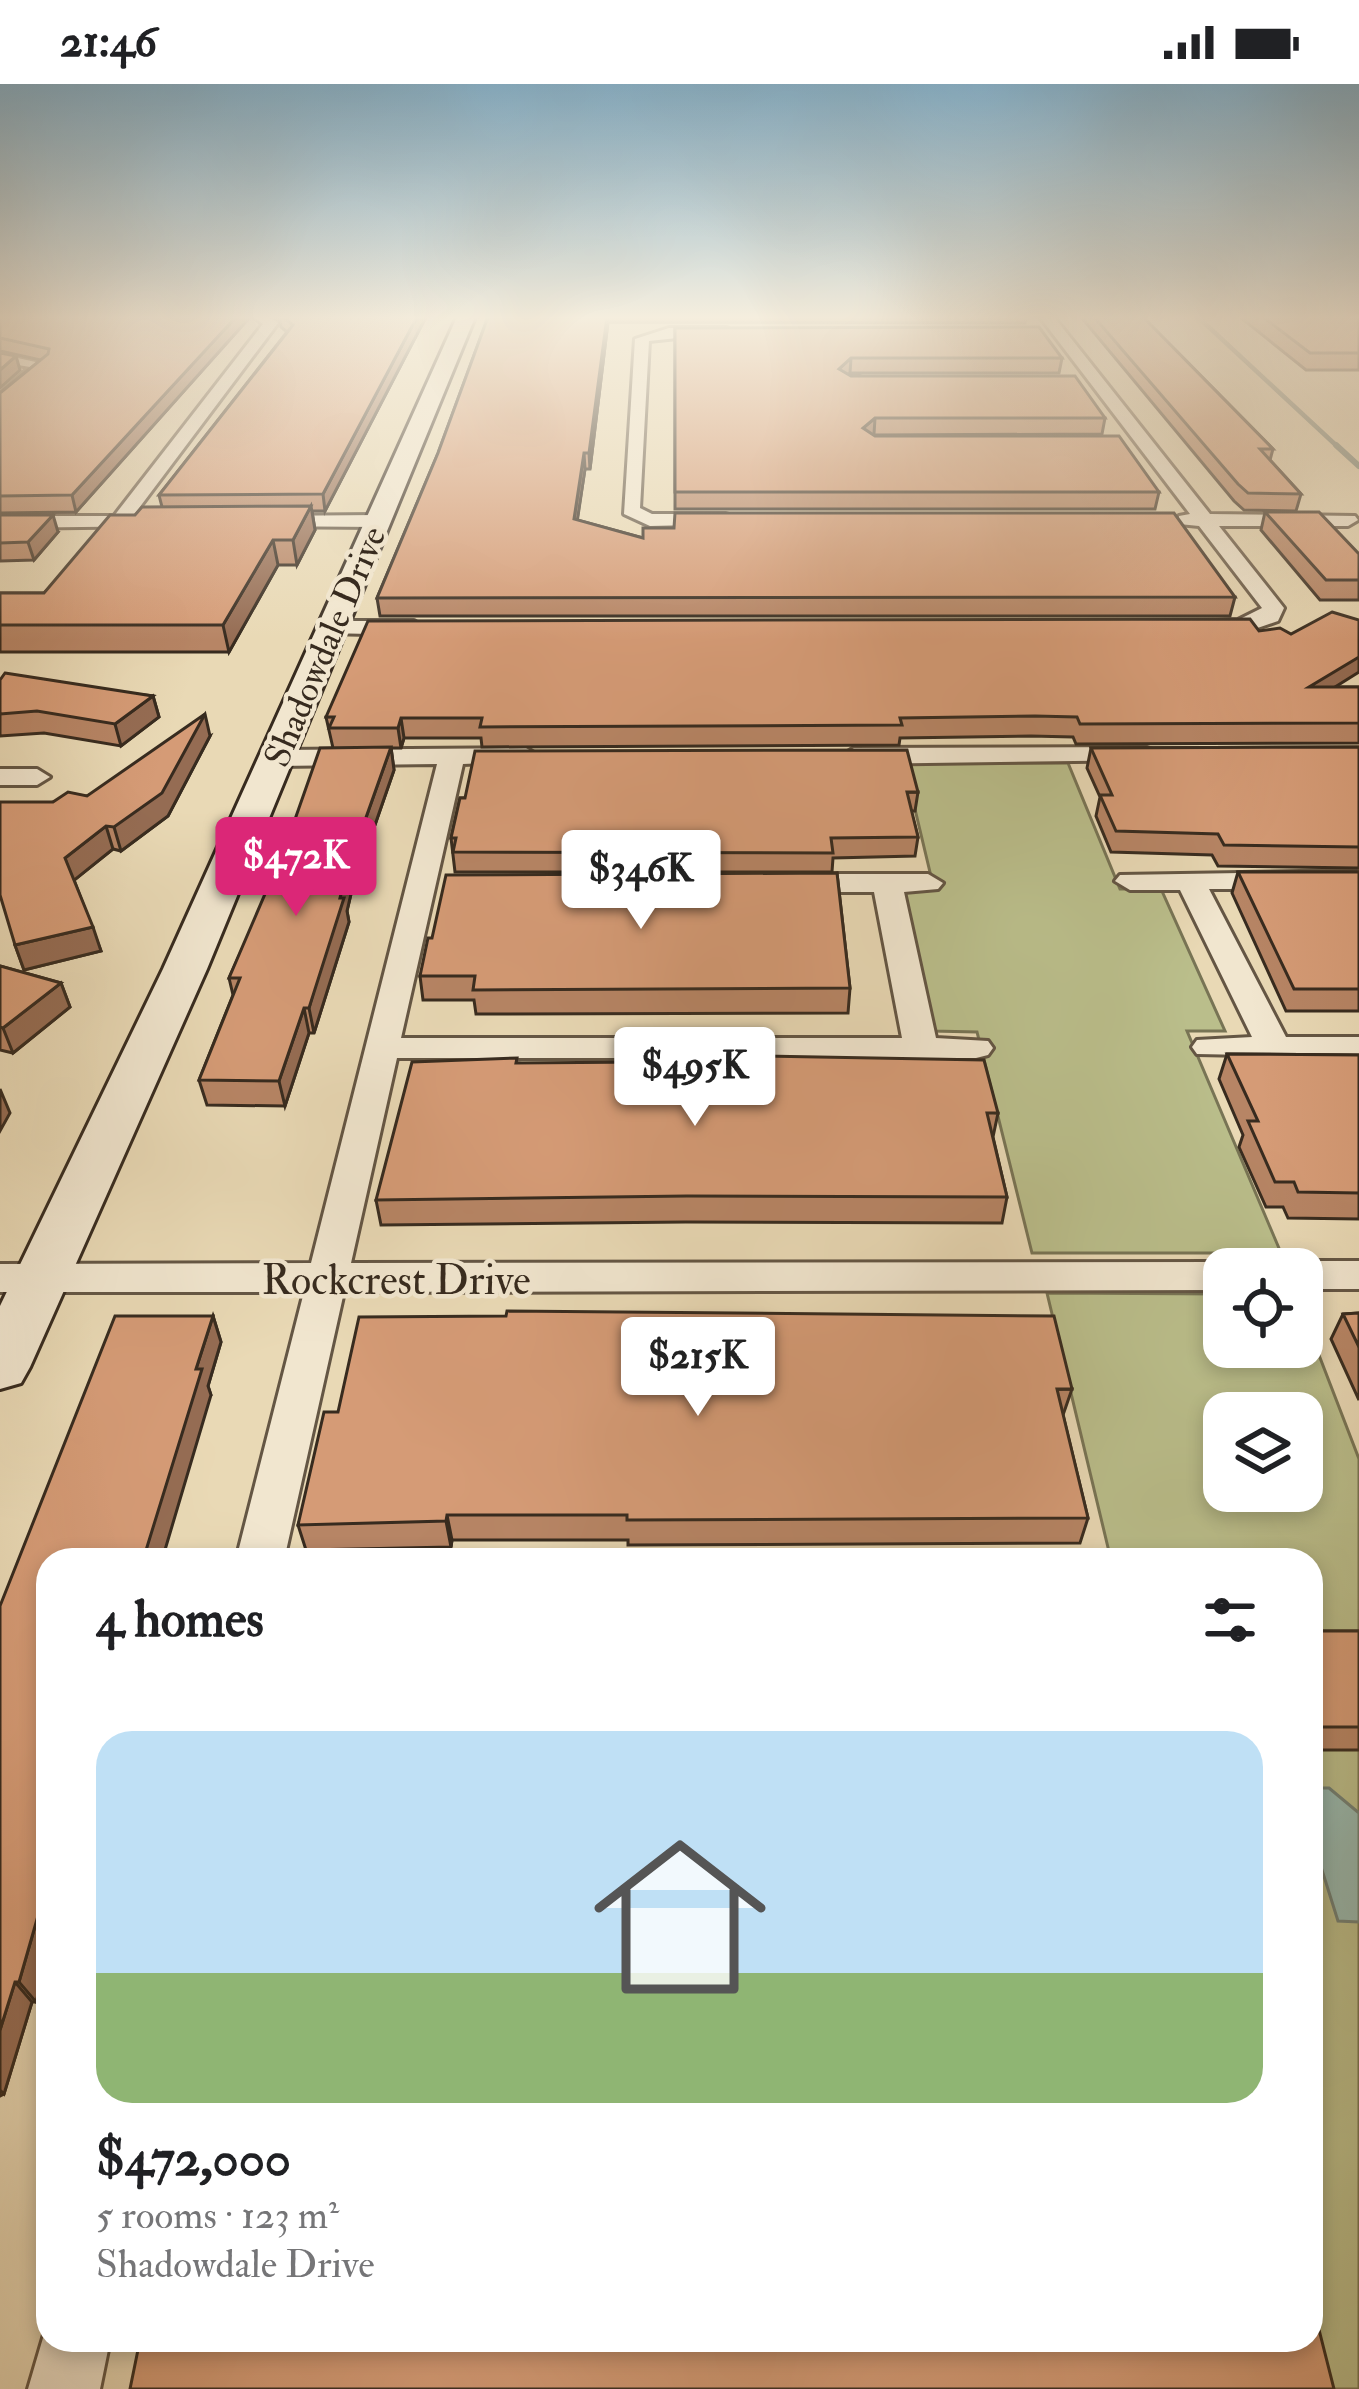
<!DOCTYPE html>
<html lang="en">
<head>
<meta charset="utf-8">
<style>
	body { margin:0; font-family:"IM FELL Double Pica",serif; background:#f2f2f2; color:#202124; height:100vh; display:flex; flex-direction:column; font-size:45px; white-space:nowrap }
	* { box-sizing:border-box; margin:0 }
	p { font-size:39px; color:#757577 }
	.icon { flex:none; width:66px; height:66px; fill:none; stroke:currentColor; stroke-width:2; stroke-linecap:round; stroke-linejoin:round }
	.map { position:relative; flex:1; overflow:hidden }
	.side { position:absolute; left:36px; top:1464px; width:1287px; height:804px; display:flex; flex-direction:column; background:#fff; border-radius:36px; box-shadow:0 6px 18px #0003 }
	.side>* { flex:none }
	.fabs { position:absolute; left:1203px; top:1164px; display:grid; gap:24px }
	.fabs a { display:grid; place-items:center; width:120px; height:120px; border-radius:24px; background:#fff; box-shadow:0 6px 18px #0003; font-size:60px }
	.price { position:absolute; translate:-50% -102px; padding:0 27px; border-radius:12px; background:#fff; color:#222; font-size:39px; line-height:78px; filter:drop-shadow(0 3px 6px #0008) }
	.price::after { content:''; position:absolute; left:50%; top:72px; width:36px; height:27px; margin-left:-18px; background:inherit; clip-path:polygon(0 0,100% 0,50% 100%) }
	.price.on { background:#db2777; color:#fff }
	ul { padding:0; list-style:none }
	li { display:grid; align-content:center; gap:24px; height:636px; padding:0 60px }
	li+li { border-top:3px solid #e0e0e0 }
	li span { display:grid; place-items:center; height:372px; border-radius:36px; color:#555 }
	li>.icon { margin-inline-start:auto }
	span .icon { width:216px; height:216px; fill:#fffc; stroke-width:1 }
	li b { font-size:51px }
	h2 { display:flex; justify-content:space-between; align-items:center; height:144px; padding:0 60px; font-size:51px }
	.status { display:flex; justify-content:space-between; align-items:center; height:84px; padding:0 60px; background:#fff; direction:ltr }
	.status svg { height:33px; fill:currentColor }
	.map>svg:first-child { display:block }
	.green { fill:#babe8b; stroke:#787455; stroke-width:3; fill-rule:evenodd }
	.water { fill:#97bab1; stroke:#718177; stroke-width:3 }
	.lines { fill:none; stroke-linecap:round; stroke-linejoin:round }
	.stream-far1 { stroke:#718177; stroke-width:4.5 }
	.stream { stroke:#718177; stroke-width:6 }
	.street-casing { stroke:#645644; stroke-width:6 }
	.secondary-casing { stroke:#372b1f; stroke-width:6 }
	.street { fill:#f1e6cf; fill-rule:evenodd }
	.secondary { fill:#f1e6cf; fill-rule:evenodd }
	.wall { fill:#b78565; stroke:#372b1f; stroke-width:3 }
	.shaded-wall { fill:#956c53; stroke:#372b1f; stroke-width:3 }
	.building { fill:#d59b76; stroke:#372b1f; stroke-width:3 }
	.labels { text-anchor:middle; stroke-width:9; stroke-linejoin:round; paint-order:stroke }
	.far-street-label { font-size:36px; fill:#372b1f; stroke:#f1e6cf }
	.street-label { font-size:42px; fill:#372b1f; stroke:#f1e6cf }
</style>
</head>
<body>
<div class="status"><b>21:46</b><svg viewBox="0 0 49 12"><path d="M0 12V9h3v3zM5 12V6h3v6zM10 12V3h3v9zM15 12V0h3v12zM26 1h20v11H26zM47 4h2v5h-2z"/></svg></div>
<div class="map">
<svg width="1359" height="2305" viewBox="0 0 1359 2305">
	<rect width="100%" height="100%" fill="#e9d9b5"/>
	<filter id="stains"><feTurbulence type="fractalNoise" baseFrequency=".00167" numOctaves="4"/><feColorMatrix values="0 0 0 0 .2 0 0 0 0 .09 0 0 0 0 .02 0 0 0 .5 -.17"/></filter>
	<radialGradient id="worn" r=".72"><stop offset=".6" stop-color="#630" stop-opacity="0"/><stop offset="1" stop-color="#630" stop-opacity=".3"/></radialGradient>
	<!-- green -->
	<g class="green">
		<path d="M904,679H1068L1120,805H1161L1225,947H1187L1281,1169H1032L977,948L932,947L902,806L934,805Z"/>
		<path d="M1047,1209L1224,1210V1263H1302V1227L1359,1375V2305H1324L1311,2253V1476H1111ZM1224,1329H1302V1407H1224Z"/>
	</g>
	<!-- water -->
	<path class="water" d="M1329,1704L1359,1729V1838L1338,1837L1311,1751V1704Z"/>
	<g class="lines">
		<!-- stream-far1 -->
		<path class="stream-far1" d="M1198,233L1339,364"/>
		<!-- stream -->
		<path class="stream" d="M1336,361L1359,382"/>
		<!-- street casing -->
		<g class="street-casing">
			<g id="street">
				<path d="M254,233H270L278,239L133,432L164,434V442L0,444V432H114L263,240Z"/>
				<path d="M1040,233H1054L1210,430L1355,432L1358,436L1348,442H1219L1284,524L1278,537L1240,550L1197,548V538L1238,536L1262,524L1199,442L1179,440V432L1190,430Z"/>
				<path d="M669,244H727L734,248L649,257L640,424L652,430H725L732,432V440L650,442L624,430L635,255Z"/>
				<path d="M0,270L49,281L0,323V310L30,283L0,278Z"/>
				<path d="M263,432L377,431L387,437L377,443L256,442V434Z"/>
				<path d="M335,537H414L425,544L414,551L327,549L324,544Z"/>
				<path d="M1144,663L1153,666L1157,671L1153,676L854,680L841,672L854,664Z"/>
				<path d="M526,664L539,672L535,677L463,680L401,954H902L874,808H789L774,799L789,790H928L943,799L938,805L904,808L936,954L988,957L993,964L988,971L976,974H397L351,1179L1224,1178L1240,1185H1224V1206L344,1208L284,1476H236L304,1208H0V1180L311,1179L437,680L277,682L264,674L277,666Z"/>
				<path d="M0,685H37L50,693L37,701H0Z"/>
				<path d="M1359,787V805H1209L1286,953H1359V973L1197,970L1192,963L1197,956L1252,953L1180,806H1130L1115,797L1120,791Z"/>
				<path d="M1302,1177H1359V1205H1302V1185H1285Z"/>
				<path d="M48,2237V2256H110L100,2305H28Z"/>
			</g>
		</g>
		<!-- secondary casing -->
		<g class="secondary-casing">
			<path id="secondary" d="M457,233H475L207,885L30,1283L21,1299L0,1305V1222L163,885Z"/>
		</g>
		<!-- street -->
		<use href="#street" class="street"/>
		<!-- secondary -->
		<use href="#secondary" class="secondary"/>
	</g>
	<!-- wall -->
	<g class="wall">
		<path d="M0,233H250L76,428L0,429V309L41,276L0,267Z"/>
		<path d="M276,233H426L325,427H312L315,446L297,481H278L229,568H0V509H44L135,431L162,423L159,411L287,248L281,243L280,235Z"/>
		<path d="M488,233H1026L1025,239L608,238L590,385H585L577,436L643,454L1235,513L1230,532H380L377,514L438,369Z"/>
		<path d="M1081,233H1143L1273,365L1270,376L1301,410L1296,427L1244,426L1234,417Z"/>
		<path d="M1240,233H1359V286H1306Z"/>
		<path d="M675,244L1062,274L1059,289H850L848,290L1105,334L1102,350L873,351L1159,408L1155,425H675Z"/>
		<path d="M1265,428L1359,470V516H1320L1261,446Z"/>
		<path d="M0,431L58,448L34,476L0,477Z"/>
		<path d="M1259,547L1335,603H1359V659L1076,660L1073,653L1031,652L900,654L899,661L482,663L481,654H404L401,664H391L394,686L351,810L347,827L349,838L314,949H309L285,1022L207,1021L199,996L233,911L229,894L333,664L326,633Z"/>
		<path d="M0,596L153,612L159,633L121,662L44,649L0,652Z"/>
		<path d="M210,652L168,732L121,767L113,765L74,796L101,867L24,886L15,861L53,718L87,712Z"/>
		<path d="M1359,663V784L1218,782L1212,771L1111,768L1096,732L1100,713L1087,684L1091,664Z"/>
		<path d="M918,708L915,727H911L918,753L915,772L833,774L832,788H455L451,754L460,714Z"/>
		<path d="M1238,788H1359V927H1286L1232,809Z"/>
		<path d="M837,789L850,904L848,929L476,930L474,916H423L420,892Z"/>
		<path d="M0,882L61,899L70,923L13,969L0,966Z"/>
		<path d="M1227,970L1359,971V1135L1288,1134L1283,1123H1266L1239,1063L1243,1051L1219,995Z"/>
		<path d="M517,979L998,1029L993,1053L1007,1113L1002,1139L686,1138L381,1141L376,1116Z"/>
		<path d="M1359,1229V1316L1331,1255L1343,1230Z"/>
		<path d="M213,1232L221,1258L208,1302L211,1311L48,1476V1875L36,1918H32L4,2010L0,2012V1522Z"/>
		<path d="M1072,1305L1063,1331L1088,1434L1080,1459L628,1461V1456H452L451,1463L306,1466L298,1441L338,1328Z"/>
		<rect x="1311" y="1547" width="48" height="119"/>
	</g>
	<!-- shaded-wall -->
	<g class="shaded-wall">
		<path d="M236,233H250L76,428L72,411Z"/>
		<path d="M417,233H426L325,427L323,410Z"/>
		<path d="M607,233L608,238L590,385L589,369Z"/>
		<path d="M16,272L20,286L0,304V286Z"/>
		<path d="M851,274L850,289L838,299L839,285Z"/>
		<path d="M875,334L874,350L862,360L863,344Z"/>
		<path d="M584,369L585,385L575,452L574,435Z"/>
		<path d="M311,422L315,446L297,481L293,456Z"/>
		<path d="M53,431L58,448L34,476L28,458Z"/>
		<path d="M273,456L278,481L229,568L223,541Z"/>
		<path d="M1359,569V588L1303,623L1309,603Z"/>
		<path d="M153,612L159,633L121,662L115,640Z"/>
		<path d="M205,630L210,652L168,732L121,767L114,743Z"/>
		<path d="M401,634L404,654L401,664L398,644Z"/>
		<path d="M391,663L394,686L351,810L347,827L349,838L314,949L309,924L347,787Z"/>
		<path d="M106,742L113,765L72,798L65,774Z"/>
		<path d="M93,843L101,867L24,886L15,861Z"/>
		<path d="M61,899L70,923L13,969L3,944Z"/>
		<path d="M304,924L309,949L285,1022L279,997Z"/>
		<path d="M0,1005L10,1029L0,1047Z"/>
		<path d="M213,1232L221,1258L208,1302L211,1311L162,1476H143L196,1285Z"/>
		<path d="M447,1431L452,1456L451,1463L446,1437Z"/>
		<path d="M48,1797V1875L36,1918L19,1898Z"/>
		<path d="M15,1898L32,1918L4,2010L0,2006V1946Z"/>
	</g>
	<!-- building -->
	<g class="building">
		<path d="M0,233H236L72,411L0,412V309L48,270L49,265L0,254Z"/>
		<path d="M283,233H417L323,410L159,411L293,241Z"/>
		<path d="M488,233H607L589,369H584L574,435L643,454V444H674L675,429H1174L1235,513L377,514L438,369Z"/>
		<path d="M1094,233H1143L1273,365H1260L1301,410L1248,409L1238,400Z"/>
		<path d="M1263,233H1359V269H1310Z"/>
		<path d="M1039,243L1062,274H851L839,285L851,292H1075L1105,334H875L863,344L875,352H1119L1159,408H675V244Z"/>
		<path d="M0,269L16,272L0,286Z"/>
		<path d="M311,422L293,456H273L223,541H0V509H44L110,431H135L142,423Z"/>
		<path d="M1265,428H1319L1359,470V496H1326Z"/>
		<path d="M0,431H53L28,458L0,459Z"/>
		<path d="M1332,528L1359,536V573L1309,603H1359V639L1080,640L1077,633L1035,632L900,634L902,641L480,643L482,634H401L398,644H329L334,633H326L368,537L1250,535L1259,547L1280,544L1291,550Z"/>
		<path d="M5,589L153,612L115,640L37,627L0,630V596Z"/>
		<path d="M205,630L162,709L114,743L106,742L65,774L93,843L15,861L0,811V718H53L68,708L87,712Z"/>
		<path d="M391,663L347,787L340,814H344L309,924H304L279,997L199,996L240,894H229L286,761L320,664Z"/>
		<path d="M1359,663V763L1224,761L1218,750L1116,747L1100,711H1112L1091,664Z"/>
		<path d="M907,666L918,708H907L918,753L831,754L833,769L453,768L456,754H451L460,714H465L475,667Z"/>
		<path d="M1238,788H1359V905H1294Z"/>
		<path d="M837,789L850,904L473,906L475,892H420L428,854H432L446,791Z"/>
		<path d="M0,882L61,899L3,944L0,943Z"/>
		<path d="M1227,970L1359,971V1109L1298,1108L1294,1098H1275L1248,1037H1258Z"/>
		<path d="M763,972L984,976L998,1029H987L1007,1113L687,1112L376,1116L412,978L517,974L516,979L644,978V973Z"/>
		<path d="M507,1227L1054,1232L1072,1305H1057L1088,1434L627,1436V1431H447L446,1437L298,1441L324,1328H338L359,1233L506,1232Z"/>
		<path d="M1359,1229V1263L1343,1230Z"/>
		<path d="M115,1232H213L196,1285H202L143,1476H48V1797L19,1898H15L0,1946V1522Z"/>
		<rect x="1311" y="1547" width="48" height="96"/>
		<path d="M1311,2214L1334,2305H130L140,2256H1311Z"/>
	</g>
	<!-- sky -->
	<linearGradient id="sky" x2="0" y2="1"><stop stop-color="#87b6d2"/><stop offset="0.42" stop-color="#f5eede"/><stop offset="1" stop-color="#f5eede" stop-opacity="0"/></linearGradient>
	<rect width="1359" height="556" fill="url(#sky)"/>
	<g class="labels">
		<!-- far-street labels -->
		<g class="far-street-label">
			<text transform="translate(324 562) rotate(-67)" y="13">Shadowdale Drive</text>
		</g>
		<!-- street labels -->
		<g class="street-label">
			<text x="396" y="1210">Rockcrest Drive</text>
		</g>
	</g>
	<rect width="100%" height="100%" filter="url(#stains)"/>
	<rect width="100%" height="100%" fill="url(#worn)"/>
</svg>
<div class="fabs">
<a><svg class="icon" aria-label="locate" viewBox="0 0 24 24"><circle cx="12" cy="12" r="6"/><path d="M12 2v4M12 18v4M2 12h4M18 12h4"/></svg></a>
<a><svg class="icon" aria-label="layers" viewBox="0 0 24 24"><path d="M12 4l9 5-9 5-9-5zM3 14l9 5 9-5"/></svg></a>
</div>
<b class="price on" style="left:296px;top:835px">$472K</b>
<b class="price" style="left:641px;top:848px">$346K</b>
<b class="price" style="left:695px;top:1045px">$495K</b>
<b class="price" style="left:698px;top:1335px">$215K</b>
<section class="side">
<h2>4 homes<svg class="icon" aria-label="filters" viewBox="0 0 24 24"><path d="M4 7h16M4 17h16"/><circle cx="9" cy="7" r="2"/><circle cx="15" cy="17" r="2"/></svg></h2>
<ul>
<li><span style="background:linear-gradient(#bfe0f5 65%,#8fb573 0)"><svg class="icon" aria-label="home" viewBox="0 0 24 24"><path d="M3 11l9-7 9 7M6 9v11h12V9"/></svg></span><div><b>$472,000</b><p>5 rooms · 123 m²</p><p>Shadowdale Drive</p></div></li>
</ul>
</section>
</div>
</body>
</html>
